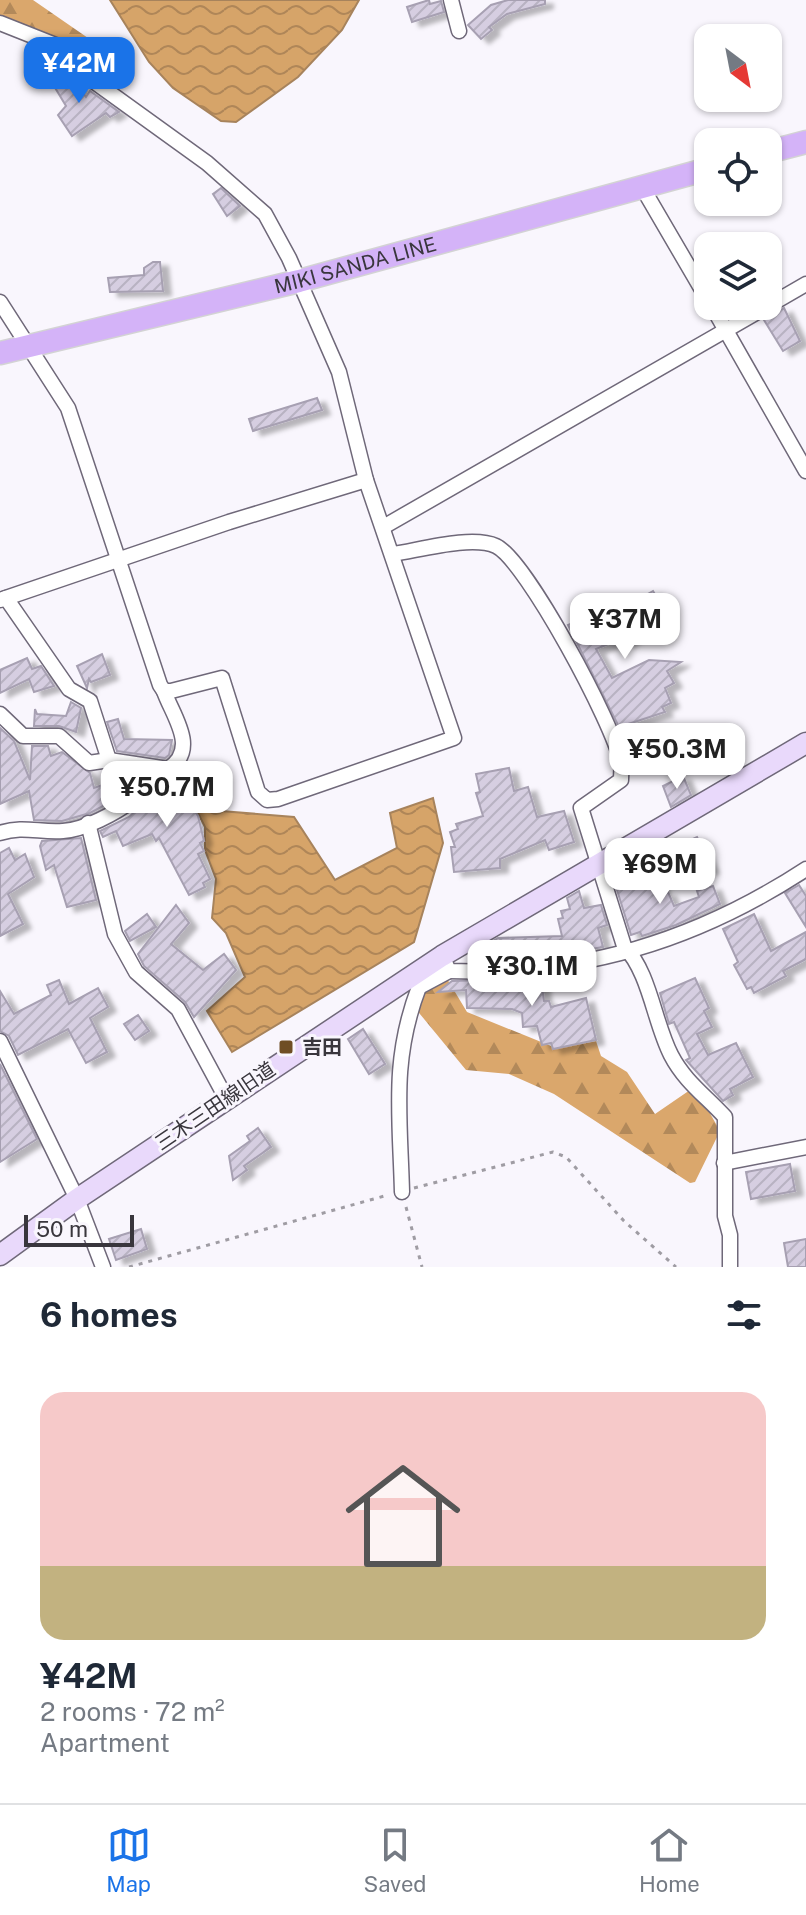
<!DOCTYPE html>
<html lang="en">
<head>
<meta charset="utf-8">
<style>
	body { margin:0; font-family:"Public Sans","Noto Sans JP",sans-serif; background:#f2f2f3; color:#1f2937; height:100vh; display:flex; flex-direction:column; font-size:30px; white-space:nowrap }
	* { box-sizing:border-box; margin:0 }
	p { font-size:26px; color:#747a83 }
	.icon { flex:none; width:44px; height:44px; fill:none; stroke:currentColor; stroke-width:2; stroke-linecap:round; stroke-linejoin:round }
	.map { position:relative; height:1267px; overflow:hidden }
	.side { display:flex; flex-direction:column; background:#fff; flex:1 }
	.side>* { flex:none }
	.needle { width:52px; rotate:148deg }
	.fabs { position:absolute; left:694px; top:24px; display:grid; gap:16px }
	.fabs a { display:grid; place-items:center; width:88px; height:88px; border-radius:16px; background:#fff; box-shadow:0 2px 6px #0004; font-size:40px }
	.scale { position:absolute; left:24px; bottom:20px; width:110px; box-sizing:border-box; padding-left:8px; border:4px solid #39363d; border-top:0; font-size:22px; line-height:28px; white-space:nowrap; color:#39363d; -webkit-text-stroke:6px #f9f6fd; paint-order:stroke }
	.price { position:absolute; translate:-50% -68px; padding:0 18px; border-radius:16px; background:#fff; color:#222; font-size:26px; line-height:52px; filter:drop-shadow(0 2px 4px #0008) }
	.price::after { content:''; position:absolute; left:50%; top:48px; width:24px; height:18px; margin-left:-12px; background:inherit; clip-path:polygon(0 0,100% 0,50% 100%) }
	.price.current { background:#1a73e8; color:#fff }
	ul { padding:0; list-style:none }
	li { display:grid; align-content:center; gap:16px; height:424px; padding:0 40px }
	li span { display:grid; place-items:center; height:248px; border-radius:24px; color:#555 }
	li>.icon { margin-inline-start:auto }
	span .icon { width:144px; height:144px; fill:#fffc; stroke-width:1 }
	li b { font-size:34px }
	h2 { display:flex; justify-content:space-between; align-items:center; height:96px; padding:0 40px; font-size:34px }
	.dock { display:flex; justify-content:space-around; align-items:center; height:112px; border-top:2px solid #e0e1e3; background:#fff; font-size:22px; color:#747a83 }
	.dock a { display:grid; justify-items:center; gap:4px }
	.dock .current { color:#1a73e8 }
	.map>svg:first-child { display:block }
	.forest { fill:url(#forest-firs) }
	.water { fill:url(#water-waves); stroke:#a7835c; stroke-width:2 }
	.building { fill:url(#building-hatch); stroke:#a7a0b2; stroke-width:2; filter:url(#shadow) }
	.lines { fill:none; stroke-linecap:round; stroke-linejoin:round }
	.street-casing { stroke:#6f6879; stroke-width:17 }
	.secondary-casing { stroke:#6f6879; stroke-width:23 }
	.primary-casing { stroke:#d3d3d4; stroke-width:25 }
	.path { stroke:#9f9ca3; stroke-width:3; stroke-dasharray:4 6; stroke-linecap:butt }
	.street { stroke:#fff; stroke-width:14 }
	.secondary { stroke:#e9d9fb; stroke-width:20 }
	.primary { stroke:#d4b3f8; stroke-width:22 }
	.poi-dot { fill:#6f4e25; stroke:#f9f6fd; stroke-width:3 }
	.labels { text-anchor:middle; stroke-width:6; stroke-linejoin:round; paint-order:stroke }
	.street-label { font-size:20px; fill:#39363d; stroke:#f9f6fd }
	.poi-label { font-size:20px; font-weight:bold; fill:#39363d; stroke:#f9f6fd; text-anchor:start }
</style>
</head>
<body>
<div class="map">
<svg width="806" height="1267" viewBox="0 0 806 1267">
	<defs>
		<pattern id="forest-firs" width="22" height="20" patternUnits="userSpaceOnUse" patternTransform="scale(2)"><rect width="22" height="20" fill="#daa76c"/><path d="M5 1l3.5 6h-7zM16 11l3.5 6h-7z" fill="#b2895a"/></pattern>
		<pattern id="water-waves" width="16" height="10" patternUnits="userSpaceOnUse" patternTransform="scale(2)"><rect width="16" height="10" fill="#d6a469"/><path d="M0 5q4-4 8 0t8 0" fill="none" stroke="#af8658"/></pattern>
		<pattern id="building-hatch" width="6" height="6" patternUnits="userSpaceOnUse" patternTransform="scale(2)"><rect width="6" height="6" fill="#d6cee1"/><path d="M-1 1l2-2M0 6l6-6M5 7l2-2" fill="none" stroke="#b8b2c2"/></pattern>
		<filter id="shadow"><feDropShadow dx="8" dy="4.5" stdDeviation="2" flood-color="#0004"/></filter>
	</defs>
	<rect width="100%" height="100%" fill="#f9f6fd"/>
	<!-- forest -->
	<g class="forest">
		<path d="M0,0H33L88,38L102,68L116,77L123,88L106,85L78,49L0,18Z"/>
		<path d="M446,977L467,1012L556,1048L596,1041L601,1056L627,1072L655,1114L690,1090L703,1101L720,1131L695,1182L690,1183L554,1094L509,1074L466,1070L415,1008L422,993Z"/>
	</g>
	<!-- water -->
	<g class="water">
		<path d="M110,0H359L342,30L298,77L236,122L221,121L173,88L149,62Z"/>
		<path d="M200,796L221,811L294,817L335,880L397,848L390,813L433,798L443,843L414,942L232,1052L207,1011L245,977L226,933L212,918L216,879L205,850V827L192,801Z"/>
	</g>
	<!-- building -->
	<g class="building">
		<path d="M429,0L430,4L441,1L444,12L412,22L407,7Z"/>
		<path d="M508,0H545V4L507,14L489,27L492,30L481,39L468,25L491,5Z"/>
		<path d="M68,70L86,97L90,91L119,112L110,117L106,113L72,136L58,115L66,106L51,81Z"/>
		<path d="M221,188L240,206L227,216L213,194Z"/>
		<path d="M153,262H160L163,291L110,292L108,278L144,275V268Z"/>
		<path d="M784,308L800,341L783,351L764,320Z"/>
		<path d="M317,398L322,410L253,431L249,419Z"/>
		<path d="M653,591L665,611L634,628L638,635L626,642L623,638L596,649L612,678L649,660L681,662L667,671L674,683L665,688L671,703L662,707L665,712L619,727L568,625L596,613L595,610L605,604L608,610L618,604L621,609Z"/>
		<path d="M102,654L110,675L91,682L89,679L87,688L77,666Z"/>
		<path d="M27,658L32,669L41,666L54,686L34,692L29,679L0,693V670Z"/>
		<path d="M71,702L81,708L76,732L59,726H34L35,709L37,714L66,716Z"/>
		<path d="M118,719L124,739L172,740L169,755L165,758L117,751L107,722Z"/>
		<path d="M0,728L14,741L30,780L32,746H48L51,756L62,752L90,773L94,788L111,782L120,797L90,813L62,821L34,820L29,791L0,804Z"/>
		<path d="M509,768L514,791L528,787L537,817L564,811L574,842L549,850L545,840L500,859V868L454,872L451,847H455L450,832L458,829L456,824L483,816L476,793L480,792L476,774Z"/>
		<path d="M135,774L176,782L171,790L188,801L198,816L204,841L200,843L204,851L198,854L210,879L203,883L205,887L189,895L159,838L156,841L152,834L123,846L116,831L103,837L100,831L129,817L142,805V796L134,782Z"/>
		<path d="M683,776L691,795L671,807L663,786Z"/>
		<path d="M697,837L711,869L701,873L686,842Z"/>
		<path d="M81,838L96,900L67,907L54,865L46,870L40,846L42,841Z"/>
		<path d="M9,848L15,860L25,854L34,877L8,894L23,924L0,936V853Z"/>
		<path d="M655,874L663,894L668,892L674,906L699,897L697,891L713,886L720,904L676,925L642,936L640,932L631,935L617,890Z"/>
		<path d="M799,885L806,896V927L785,893Z"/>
		<path d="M579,891L584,908L601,905L607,925L598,928L603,947L544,957L471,961V954L498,938L562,936L558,919L563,918L561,911L570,909L567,898Z"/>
		<path d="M176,905L189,923L171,944L203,970L224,954L236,970L194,1017L185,1002L144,966L138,954Z"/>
		<path d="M147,914L156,927L130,941L125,931Z"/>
		<path d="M754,914L771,951L806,932V959L783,971L786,976L754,993L751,987L747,989L734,965L738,962L723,929Z"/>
		<path d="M541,978L544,1001H549L551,1007L586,998L596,1040L553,1049L551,1043L542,1045L537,1026L523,1027L522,1013L512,1009L467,1008L466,990L438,992L452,981Z"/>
		<path d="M695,978L709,1008L704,1011L712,1027L697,1034L708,1055L736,1043L753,1077L730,1089L733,1095L723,1101L686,1060L690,1058L674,1022L669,1024L660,993Z"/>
		<path d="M59,980L69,1004L98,988L108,1007L90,1018L107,1052L86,1063L68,1029L18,1055L9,1036L0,1031V991L14,1014L51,995L47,985Z"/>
		<path d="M138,1015L149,1031L135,1040L124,1024Z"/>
		<path d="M363,1029L385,1064L369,1074L348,1039Z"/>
		<path d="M0,1064L37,1139L0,1162Z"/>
		<path d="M258,1128L271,1147L244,1166L247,1170L233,1180L229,1156L250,1141L247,1136Z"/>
		<path d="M790,1164L795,1191L751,1199L746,1172Z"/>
		<path d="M141,1229L147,1249L116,1260L109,1239Z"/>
		<path d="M806,1239V1267H788L784,1243Z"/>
	</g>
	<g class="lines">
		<!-- street casing -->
		<g class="street-casing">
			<g id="street">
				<path d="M451,0L459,31"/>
				<path d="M0,23L68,50L92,80L207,163L265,214L289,258L339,372L366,480L454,738L278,799L267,800L258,792L222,678L171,691H164L160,685L68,408L0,302"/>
				<path d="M642,187L708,300"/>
				<path d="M712,306L806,471"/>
				<path d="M768,306L806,284"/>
				<path d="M385,526L768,306"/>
				<path d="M393,554C420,550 472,535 496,546C526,560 614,725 621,762C622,767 621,775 621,780L581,808L624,946C650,973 654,1022 671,1055C685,1082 706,1096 725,1117V1216L730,1235V1267"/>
				<path d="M0,600L229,522L366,480"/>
				<path d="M0,714L23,736H59L89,763L109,760L168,769C200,749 172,715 164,691"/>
				<path d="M88,823L115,934L136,972L178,1009L226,1098"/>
				<path d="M0,833C23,825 40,833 63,831C84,830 116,813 133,800L109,760L90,701L69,689L6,598"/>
				<path d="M442,956L449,971C581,976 696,941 806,869"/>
				<path d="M0,1041L77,1199L103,1267"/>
				<path d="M724,1163L806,1147"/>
				<path d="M402,1192C400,1115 391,1060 419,987L449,971"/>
			</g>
		</g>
		<!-- secondary casing -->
		<g class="secondary-casing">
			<path id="secondary" d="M0,1255L77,1199L442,956L806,743"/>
		</g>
		<!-- primary casing -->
		<g class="primary-casing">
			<g id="primary">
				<path d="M768,152L806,142"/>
				<path id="s1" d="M0,353L299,281L708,169"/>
			</g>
		</g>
		<!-- path -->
		<g class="path">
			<path d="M414,1188L553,1152L566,1157L624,1221L676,1267"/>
			<path d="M406,1207L422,1267"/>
			<path d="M129,1267L388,1195"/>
		</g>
		<!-- street -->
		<use href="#street" class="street"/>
		<!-- secondary -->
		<use href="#secondary" class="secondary"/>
		<!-- primary -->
		<use href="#primary" class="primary"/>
	</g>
	<!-- markers -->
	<rect class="poi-dot" x="278" y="1039" width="16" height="16" rx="4"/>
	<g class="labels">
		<!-- street labels -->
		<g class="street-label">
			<text dy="7" stroke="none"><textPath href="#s1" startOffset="366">MIKI SANDA LINE</textPath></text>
			<text transform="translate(215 1106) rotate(-34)" y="7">三木三田線旧道</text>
		</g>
		<!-- poi labels -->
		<g class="poi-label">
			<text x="302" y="1054">吉田</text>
		</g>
	</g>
</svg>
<div class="fabs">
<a><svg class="needle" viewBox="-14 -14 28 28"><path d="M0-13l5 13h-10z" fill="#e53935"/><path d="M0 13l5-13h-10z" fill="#747a83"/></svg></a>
<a><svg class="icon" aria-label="locate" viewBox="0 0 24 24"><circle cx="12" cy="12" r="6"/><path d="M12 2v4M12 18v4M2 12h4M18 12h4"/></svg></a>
<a><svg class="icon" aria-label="layers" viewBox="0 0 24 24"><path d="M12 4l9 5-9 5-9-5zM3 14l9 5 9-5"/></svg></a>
</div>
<div class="scale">50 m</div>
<b class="price current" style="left:79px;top:105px">¥42M</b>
<b class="price" style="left:625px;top:661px">¥37M</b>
<b class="price" style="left:677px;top:791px">¥50.3M</b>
<b class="price" style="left:167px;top:829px">¥50.7M</b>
<b class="price" style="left:660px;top:906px">¥69M</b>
<b class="price" style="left:532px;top:1008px">¥30.1M</b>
</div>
<section class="side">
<h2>6 homes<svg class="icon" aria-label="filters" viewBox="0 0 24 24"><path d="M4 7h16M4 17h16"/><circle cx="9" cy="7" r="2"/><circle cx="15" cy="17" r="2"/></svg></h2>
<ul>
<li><span style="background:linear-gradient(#f6c9c9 70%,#c2b280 0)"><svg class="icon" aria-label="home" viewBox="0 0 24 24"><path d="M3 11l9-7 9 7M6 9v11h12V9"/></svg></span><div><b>¥42M</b><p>2 rooms · 72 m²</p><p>Apartment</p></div></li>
</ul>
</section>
<nav class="dock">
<a class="current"><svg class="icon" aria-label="map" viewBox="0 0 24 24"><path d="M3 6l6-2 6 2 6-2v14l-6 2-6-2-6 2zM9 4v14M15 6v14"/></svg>Map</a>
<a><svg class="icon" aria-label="saved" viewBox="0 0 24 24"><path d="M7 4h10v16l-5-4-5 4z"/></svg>Saved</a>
<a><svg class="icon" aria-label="home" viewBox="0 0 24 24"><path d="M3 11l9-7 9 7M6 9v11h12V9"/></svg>Home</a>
</nav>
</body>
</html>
